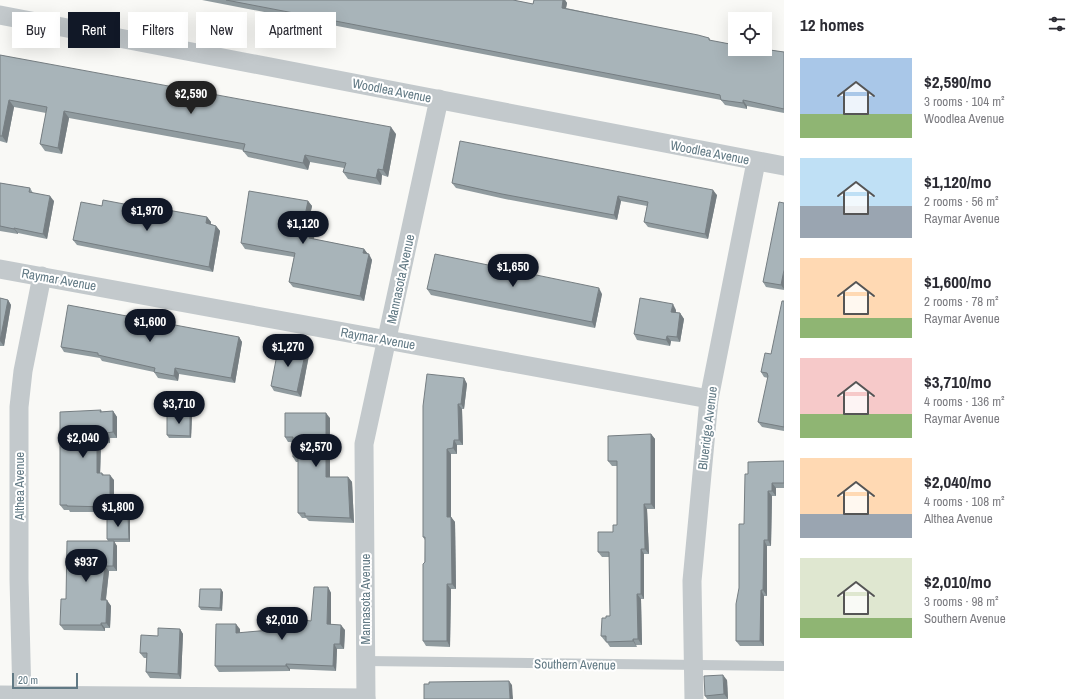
<!DOCTYPE html>
<html lang="en">
<head>
<meta charset="utf-8">
<style>
	body { margin:0; font-family:"Archivo Narrow",sans-serif; background:#f2f2f3; color:#2b2b33; height:100vh; display:flex; flex-direction:column; font-size:15px; white-space:nowrap }
	* { box-sizing:border-box; margin:0 }
	p { font-size:13px; color:#7c7c81 }
	.icon { flex:none; width:22px; height:22px; fill:none; stroke:currentColor; stroke-width:2; stroke-linecap:round; stroke-linejoin:round }
	.map { position:relative; flex:1; overflow:hidden }
	.panel { display:flex; flex-direction:column; background:#fff; width:300px }
	.panel>* { flex:none }
	.guide { position:absolute; left:12px; top:12px; width:380px; height:36px; display:flex; gap:8px }
	.tools { position:absolute; left:728px; top:12px; display:grid; gap:8px }
	.tools a { display:grid; place-items:center; width:44px; height:44px; border-radius:0px; background:#fff; box-shadow:0 4px 16px #0002; font-size:20px }
	.scale { position:absolute; left:12px; bottom:10px; width:66px; box-sizing:border-box; padding-left:4px; border:2px solid #617984; border-top:0; font-size:11px; line-height:14px; white-space:nowrap; color:#617984; -webkit-text-stroke:3px #fff; paint-order:stroke }
	.price { position:absolute; translate:-50% -34px; padding:0 9px; border-radius:14px; background:#111827; color:#fff; font-size:13px; line-height:26px; filter:drop-shadow(0 1px 2px #0008) }
	.price::after { content:''; position:absolute; left:50%; top:24px; width:12px; height:9px; margin-left:-6px; background:inherit; clip-path:polygon(0 0,100% 0,50% 100%) }
	.price.current { background:#222; color:#fff }
	ul { padding:0; list-style:none }
	li { display:flex; align-items:center; gap:12px; height:100px; padding:0 16px }
	li span { display:grid; place-items:center; flex:none; width:112px; height:80px; border-radius:0px; color:#555 }
	li>.icon { margin-inline-start:auto }
	span .icon { width:48px; height:48px; fill:#fffc; stroke-width:1 }
	li b { font-size:17px }
	h2 { display:flex; justify-content:space-between; align-items:center; height:48px; padding:0 16px; font-size:17px }
	.pill { padding:0 14px; border-radius:0px; background:#fff; box-shadow:0 4px 16px #0002; font-size:14px; line-height:36px }
	.pill.current { background:#111827; color:#fff }
	main { display:flex; flex:1; min-height:0 }
	.map>svg:first-child { display:block }
	.lines { fill:none; stroke-linecap:round; stroke-linejoin:round }
	.service { stroke:#c3c9cc; stroke-width:10 }
	.minor { stroke:#c3c9cc; stroke-width:19 }
	.wall { fill:#909b9f }
	.shaded-wall { fill:#767e82 }
	.building { fill:#a8b4b9; stroke:#767e82 }
	.labels { text-anchor:middle; stroke-width:4; stroke-linejoin:round; paint-order:stroke }
	.street-label { font-size:13px; fill:#617984; stroke:#fff }
</style>
</head>
<body>
<main>
<div class="map">
<svg width="784" height="699" viewBox="0 0 784 699">
	<rect width="100%" height="100%" fill="#f9f9f6"/>
	<g class="lines">
		<!-- service -->
		<path class="service" d="M366,661L784,666"/>
		<!-- minor -->
		<g class="minor">
			<path d="M0,15L784,166"/>
			<path d="M0,269L709,399"/>
			<path d="M0,695L366,698"/>
			<path d="M22,699L19,579V407L23,371L42,276"/>
			<path d="M366,699L364,444L439,99"/>
			<path d="M694,699L692,581L709,399L756,162"/>
		</g>
	</g>
	<!-- wall -->
	<g class="wall">
		<path d="M202,0H513L533,4L534,0H565L567,3L566,8L709,38L711,41L784,52V113L747,106V109L725,105L721,100Z"/>
		<path d="M0,55L396,134L388,177L382,175L381,185L348,179L343,172L344,168L310,162L308,170L248,157L243,151V150L69,118L62,154L45,151L40,144L46,113L14,107L7,143L0,141Z"/>
		<path d="M0,183L30,188L33,193L54,201L47,239L18,233V234L0,231Z"/>
		<path d="M452,183L717,195L708,239L648,227L644,222L647,206L621,201L617,220L505,199L456,188Z"/>
		<path d="M308,201L312,206L307,226L315,232L314,239L364,249L372,260L364,301L293,287L289,282L294,257L245,249L241,243Z"/>
		<path d="M784,203V290L766,287L763,282Z"/>
		<path d="M102,206L145,208L207,217L211,222V224L216,226L220,231L213,272L77,245L73,240Z"/>
		<path d="M427,289L602,294L595,328L431,295Z"/>
		<path d="M0,298L8,300L11,305L4,346H0Z"/>
		<path d="M784,301V431L762,427L758,422L768,378L764,377L761,372L771,354Z"/>
		<path d="M676,310V313H680L684,319L680,342L671,341L670,346L637,340L634,334Z"/>
		<path d="M239,337L242,342L235,383L179,374L178,381L158,378L154,372L102,361L100,358L64,352L61,347Z"/>
		<path d="M306,350L309,355L301,397L274,391L271,386Z"/>
		<path d="M464,378L467,384L464,409H462L463,445H457V454H451V517L455,522L456,589H451L450,647L426,646L423,641L425,540L423,537Z"/>
		<path d="M101,410L102,412L113,411L117,417V438H110V443L101,444L100,473H102L104,475L114,480V512H70L69,510H64L60,505Z"/>
		<path d="M190,414L192,417L191,438H169L167,435Z"/>
		<path d="M330,418V477H348L352,482L354,523L309,521L306,518H302L298,513V462H296L293,457V442H288L285,437Z"/>
		<path d="M651,434L655,439V509H647L649,554H644V599H641L642,645H636L637,647H610L606,641H605L601,636L606,618L610,616L609,557H602L598,552L613,532L617,525V466H612L608,461Z"/>
		<path d="M784,461V488H776V496H772L771,546H767V596H764V646H740L736,641L744,524Z"/>
		<path d="M130,519V542H114L117,546V571H109L106,600L111,606L110,628H105V631L64,630L60,625L66,599L108,541L107,539Z"/>
		<path d="M328,587L331,593V624L345,630L344,649H337L336,671L290,669V671L219,672L215,666L240,629V633L270,630L304,623L311,621Z"/>
		<path d="M223,592L222,611L201,610L199,607Z"/>
		<path d="M180,629L183,634L181,679L150,678L146,672L147,658H144L140,653L158,636Z"/>
		<path d="M727,680L728,699H707L705,696Z"/>
	</g>
	<!-- shaded-wall -->
	<g class="shaded-wall">
		<path d="M563,0H565L567,3L565,13L562,8Z"/>
		<path d="M9,100L14,107L7,143L2,136Z"/>
		<path d="M743,100L747,106V109L743,103Z"/>
		<path d="M64,111L69,118L62,154L58,148Z"/>
		<path d="M391,127L396,134L388,177L383,170Z"/>
		<path d="M305,155L310,162L308,170L303,163Z"/>
		<path d="M378,169L382,175L381,185L376,178Z"/>
		<path d="M713,190L717,195L708,239L705,234Z"/>
		<path d="M50,196L54,201L47,239L43,234Z"/>
		<path d="M618,196L621,201L617,220L614,215Z"/>
		<path d="M308,201L312,206L307,231L303,225Z"/>
		<path d="M207,217L211,222L210,229L206,223Z"/>
		<path d="M216,226L220,231L213,272L209,267Z"/>
		<path d="M312,227L315,232L313,243L309,238Z"/>
		<path d="M14,228L18,233V234L14,229Z"/>
		<path d="M364,249L368,254L363,253Z"/>
		<path d="M369,254L372,260L364,301L360,296Z"/>
		<path d="M784,270V289L781,285Z"/>
		<path d="M599,288L602,294L595,328L592,322Z"/>
		<path d="M8,300L11,305L4,346L0,341Z"/>
		<path d="M673,304L676,310L675,317L671,312Z"/>
		<path d="M680,313L684,319L680,342L677,337Z"/>
		<path d="M667,336L671,341L670,346L666,340Z"/>
		<path d="M239,337L242,342L235,383L231,378Z"/>
		<path d="M306,350L309,355L301,397L297,392Z"/>
		<path d="M175,368L179,374L178,381L174,376Z"/>
		<path d="M464,378L467,384L464,409L461,404Z"/>
		<path d="M458,404L462,409L463,445L459,440Z"/>
		<path d="M113,411L117,417V438L113,432Z"/>
		<path d="M326,413L330,418V482L326,477Z"/>
		<path d="M190,414L192,417L191,438L190,436Z"/>
		<path d="M106,433L110,438V443L106,438Z"/>
		<path d="M651,434L655,439V509L651,504Z"/>
		<path d="M97,439L101,444L100,478L97,473Z"/>
		<path d="M454,440L457,445V454L453,448Z"/>
		<path d="M447,449L451,454V522L447,517Z"/>
		<path d="M110,475L114,480V512L110,507Z"/>
		<path d="M348,477L352,482L354,523L350,518Z"/>
		<path d="M772,483L776,488V496L772,491Z"/>
		<path d="M768,491L772,496L771,546L768,540Z"/>
		<path d="M644,504L647,509L649,554L645,549Z"/>
		<path d="M128,516L130,519V542L129,539Z"/>
		<path d="M451,517L455,522L456,589L452,584Z"/>
		<path d="M764,540L767,546V596L763,590Z"/>
		<path d="M114,541L117,546V571L113,566Z"/>
		<path d="M641,549L644,554V599L641,594Z"/>
		<path d="M105,566L109,571L105,606L101,600Z"/>
		<path d="M447,584L451,589L450,647L447,641Z"/>
		<path d="M328,587L331,593V630L327,624Z"/>
		<path d="M221,589L223,592L222,611L220,608Z"/>
		<path d="M761,590L764,596V646L760,641Z"/>
		<path d="M637,594L641,599L642,645L638,639Z"/>
		<path d="M107,600L111,606L110,628L106,623Z"/>
		<path d="M101,623L105,628V631L101,625Z"/>
		<path d="M236,624L240,629V638L236,633Z"/>
		<path d="M341,625L345,630L344,649L340,644Z"/>
		<path d="M180,629L183,634L181,679L178,674Z"/>
		<path d="M633,639L637,647L633,641Z"/>
		<path d="M334,644L337,649L336,671L333,666Z"/>
		<path d="M286,664L290,669V671L286,666Z"/>
		<path d="M723,675L727,680L728,699L724,694Z"/>
		<path d="M509,681L512,685L513,699H510Z"/>
	</g>
	<!-- building -->
	<g class="building">
		<path d="M226,0H513L533,4L534,0H563L562,8L698,35L709,38V40L735,45V49H763L784,52V109L743,100V103L721,100L720,95Z"/>
		<path d="M0,55L391,127L383,170L378,169L376,178L343,172L346,163L305,155L303,163L243,151L245,144L64,111L58,148L40,144L47,107L9,100L2,136H0Z"/>
		<path d="M460,141L713,190L705,234L644,222L648,202L618,196L614,215L502,194L452,183Z"/>
		<path d="M0,183L30,188L29,192L50,196L43,234L14,228V229L0,226Z"/>
		<path d="M249,191L308,201L303,225L312,227L309,238L364,249L363,253L369,254L360,296L289,282L295,253L241,243Z"/>
		<path d="M103,200L145,208V206L207,217L206,223L216,226L209,267L73,240L81,202L102,206Z"/>
		<path d="M779,202L784,203V270L781,285L763,282Z"/>
		<path d="M435,254L599,288L592,322L427,289Z"/>
		<path d="M0,298L8,300L0,341Z"/>
		<path d="M640,298L673,304L671,312L680,313L677,337L667,336L666,340L634,334Z"/>
		<path d="M782,301H784V427L758,422L768,376L767,373L761,372L765,353L771,354Z"/>
		<path d="M68,305L239,337L231,378L175,368L174,376L154,372L155,368L98,355V353L61,347Z"/>
		<path d="M279,344L306,350L297,392L271,386Z"/>
		<path d="M427,374L464,378L461,404H458L459,440H454L453,448L447,449V517H451L452,584H447V641H423V564L425,562V537H423V406Z"/>
		<path d="M101,410L100,412L113,411V432L106,433V438L97,439V473H102V475H110V507L67,506V505H60V412Z"/>
		<path d="M285,413H326V477H348L350,518L305,516V513H298V457H293V437H285Z"/>
		<path d="M167,414H190V436L167,435Z"/>
		<path d="M651,434V504H644L645,549H641V594H637L638,639H633V641L606,642V636H601L602,618H606V616H610L609,552H598V532H613V525H617V461H608V436Z"/>
		<path d="M784,461V483H772V491H768V540H764L763,590H761L760,641H736V604L739,588V524H744L745,474H748V462Z"/>
		<path d="M128,516L129,539H107V517Z"/>
		<path d="M67,541H114L113,566H105L101,600H107L106,623H101V625H60L61,599H66Z"/>
		<path d="M314,587H328L327,624L341,625L340,644H334L333,666L286,664V666H215L216,624H236V633L270,630V623H304V620L311,621Z"/>
		<path d="M200,589H221L220,608L199,607Z"/>
		<path d="M158,628L180,629L178,674L146,672L147,653H140L141,635L158,636Z"/>
		<path d="M723,675L724,694L705,696L704,676Z"/>
		<path d="M509,681L510,699H424V684H429V682Z"/>
	</g>
	<g class="labels">
		<!-- street labels -->
		<g class="street-label">
			<text transform="translate(392 90) rotate(11)" y="5">Woodlea Avenue</text>
			<text transform="translate(710 152) rotate(11)" y="5">Woodlea Avenue</text>
			<text transform="translate(59 279) rotate(10)" y="5">Raymar Avenue</text>
			<text transform="translate(400 279) rotate(-78)" y="5">Mannasota Avenue</text>
			<text transform="translate(378 338) rotate(10)" y="5">Raymar Avenue</text>
			<text transform="translate(707 428) rotate(-83)" y="5">Blueridge Avenue</text>
			<text transform="translate(19 486) rotate(-90)" y="5">Althea Avenue</text>
			<text transform="translate(365 599) rotate(-90)" y="5">Mannasota Avenue</text>
			<text transform="translate(575 664) rotate(1)" y="5">Southern Avenue</text>
		</g>
	</g>
</svg>
<div class="tools">
<a><svg class="icon" aria-label="locate" viewBox="0 0 24 24"><circle cx="12" cy="12" r="6"/><path d="M12 2v4M12 18v4M2 12h4M18 12h4"/></svg></a>
</div>
<div class="scale">20 m</div>
<b class="price current" style="left:191px;top:115px">$2,590</b>
<b class="price" style="left:147px;top:232px">$1,970</b>
<b class="price" style="left:303px;top:245px">$1,120</b>
<b class="price" style="left:513px;top:288px">$1,650</b>
<b class="price" style="left:150px;top:343px">$1,600</b>
<b class="price" style="left:288px;top:368px">$1,270</b>
<b class="price" style="left:179px;top:425px">$3,710</b>
<b class="price" style="left:83px;top:459px">$2,040</b>
<b class="price" style="left:316px;top:468px">$2,570</b>
<b class="price" style="left:118px;top:528px">$1,800</b>
<b class="price" style="left:86px;top:583px">$937</b>
<b class="price" style="left:282px;top:641px">$2,010</b>
<div class="guide">
<a class="pill">Buy</a>
<a class="pill current">Rent</a>
<a class="pill">Filters</a>
<a class="pill">New</a>
<a class="pill">Apartment</a>
</div>
</div>
<section class="panel">
<h2>12 homes<svg class="icon" aria-label="filters" viewBox="0 0 24 24"><path d="M4 7h16M4 17h16"/><circle cx="9" cy="7" r="2"/><circle cx="15" cy="17" r="2"/></svg></h2>
<ul>
<li><span style="background:linear-gradient(#a9c7e8 70%,#8fb573 0)"><svg class="icon" aria-label="home" viewBox="0 0 24 24"><path d="M3 11l9-7 9 7M6 9v11h12V9"/></svg></span><div><b>$2,590/mo</b><p>3 rooms · 104 m²</p><p>Woodlea Avenue</p></div></li>
<li><span style="background:linear-gradient(#bfe0f5 60%,#9aa5b1 0)"><svg class="icon" aria-label="home" viewBox="0 0 24 24"><path d="M3 11l9-7 9 7M6 9v11h12V9"/></svg></span><div><b>$1,120/mo</b><p>2 rooms · 56 m²</p><p>Raymar Avenue</p></div></li>
<li><span style="background:linear-gradient(#ffd9b3 75%,#8fb573 0)"><svg class="icon" aria-label="home" viewBox="0 0 24 24"><path d="M3 11l9-7 9 7M6 9v11h12V9"/></svg></span><div><b>$1,600/mo</b><p>2 rooms · 78 m²</p><p>Raymar Avenue</p></div></li>
<li><span style="background:linear-gradient(#f6c9c9 70%,#8fb573 0)"><svg class="icon" aria-label="home" viewBox="0 0 24 24"><path d="M3 11l9-7 9 7M6 9v11h12V9"/></svg></span><div><b>$3,710/mo</b><p>4 rooms · 136 m²</p><p>Raymar Avenue</p></div></li>
<li><span style="background:linear-gradient(#ffd9b3 70%,#9aa5b1 0)"><svg class="icon" aria-label="home" viewBox="0 0 24 24"><path d="M3 11l9-7 9 7M6 9v11h12V9"/></svg></span><div><b>$2,040/mo</b><p>4 rooms · 108 m²</p><p>Althea Avenue</p></div></li>
<li><span style="background:linear-gradient(#dfe7d0 75%,#8fb573 0)"><svg class="icon" aria-label="home" viewBox="0 0 24 24"><path d="M3 11l9-7 9 7M6 9v11h12V9"/></svg></span><div><b>$2,010/mo</b><p>3 rooms · 98 m²</p><p>Southern Avenue</p></div></li>
</ul>
</section>
</main>
</body>
</html>
